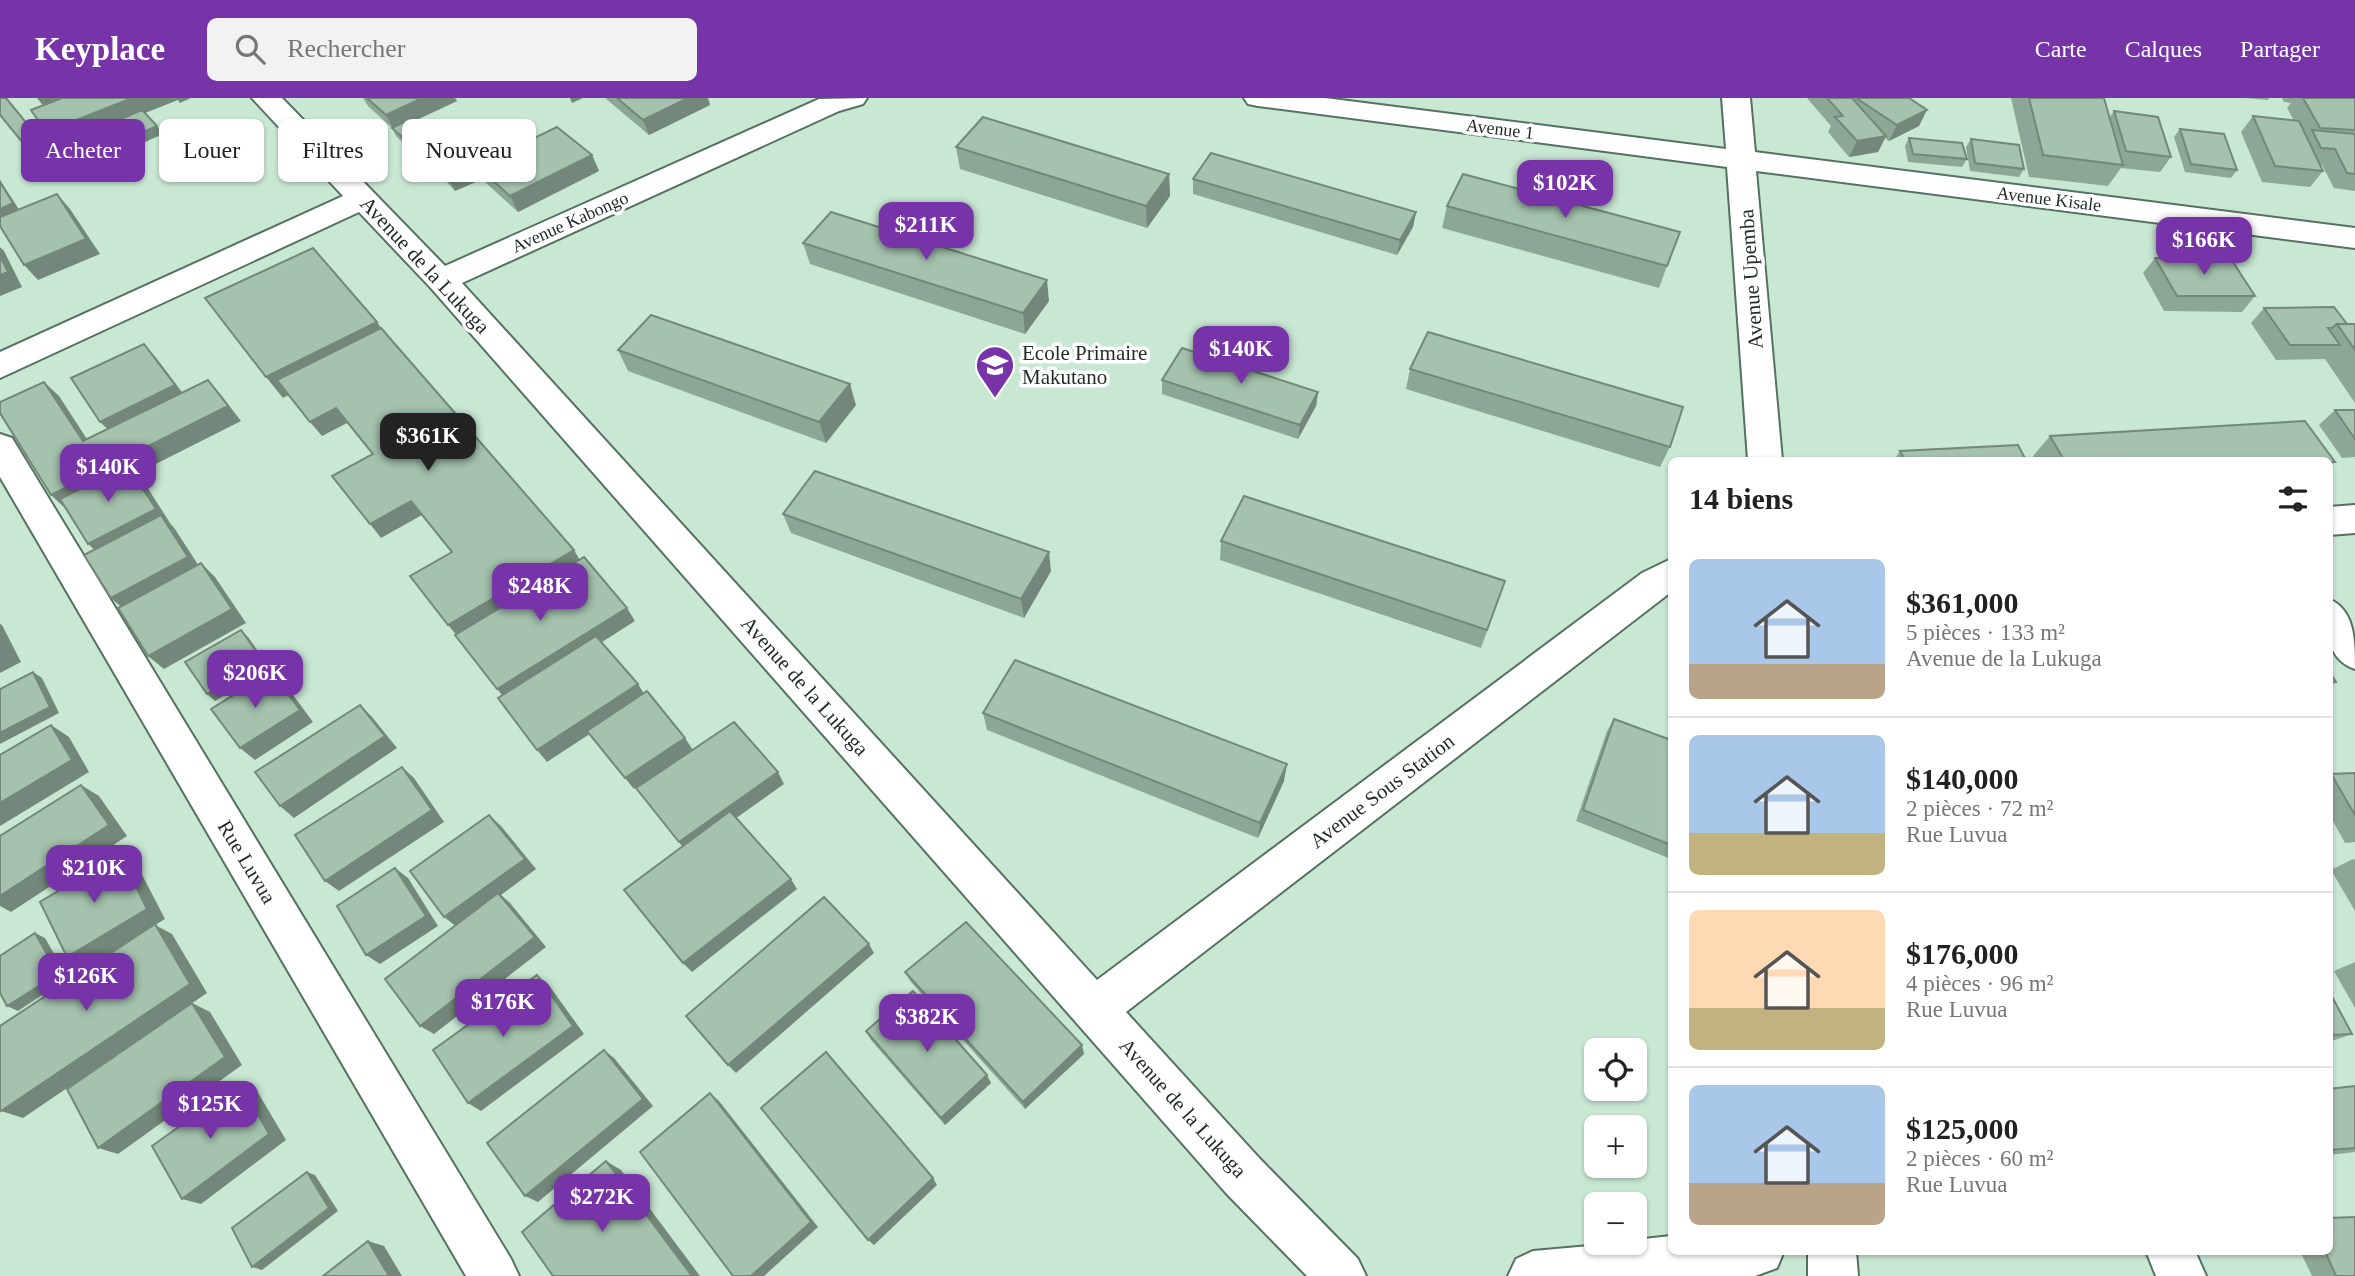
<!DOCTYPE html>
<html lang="fr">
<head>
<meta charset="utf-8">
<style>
	body { margin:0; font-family:Georgia,serif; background:#f2f2f2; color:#222; height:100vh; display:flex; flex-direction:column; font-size:26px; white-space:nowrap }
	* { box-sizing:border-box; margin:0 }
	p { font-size:23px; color:#767676 }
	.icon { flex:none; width:38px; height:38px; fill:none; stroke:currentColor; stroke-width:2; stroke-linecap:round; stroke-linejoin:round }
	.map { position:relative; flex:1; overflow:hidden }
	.details { position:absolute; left:1668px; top:359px; width:665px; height:798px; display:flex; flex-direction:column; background:#fff; border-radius:10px; box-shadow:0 2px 5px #0004 }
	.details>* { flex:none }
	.hud { position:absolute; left:21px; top:21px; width:665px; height:63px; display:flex; gap:14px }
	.buttons { position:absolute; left:1584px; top:940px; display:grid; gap:14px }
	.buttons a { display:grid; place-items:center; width:63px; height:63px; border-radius:10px; background:#fff; box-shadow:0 2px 5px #0004; font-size:35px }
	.price { position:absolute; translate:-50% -60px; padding:0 16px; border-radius:14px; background:#7634a8; color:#fff; font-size:23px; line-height:46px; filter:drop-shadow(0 2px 4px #0008) }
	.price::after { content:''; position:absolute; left:50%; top:42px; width:21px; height:16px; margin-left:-10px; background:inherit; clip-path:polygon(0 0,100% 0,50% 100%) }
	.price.on { background:#222; color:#fff }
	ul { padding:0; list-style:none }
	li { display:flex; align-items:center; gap:21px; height:175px; padding:0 21px }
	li+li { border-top:2px solid #e0e0e0 }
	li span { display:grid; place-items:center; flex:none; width:196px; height:140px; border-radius:10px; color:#555 }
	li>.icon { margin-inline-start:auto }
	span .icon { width:84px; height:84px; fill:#fffc; stroke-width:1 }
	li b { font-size:30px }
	h2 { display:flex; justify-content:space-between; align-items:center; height:84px; padding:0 21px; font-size:30px }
	.chip { padding:0 24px; border-radius:10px; background:#fff; box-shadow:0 2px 5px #0004; font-size:24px; line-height:63px }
	.chip.on { background:#7634a8; color:#fff }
	header { display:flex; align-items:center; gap:42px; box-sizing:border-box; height:98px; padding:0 35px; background:#7634a8; color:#fff }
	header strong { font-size:33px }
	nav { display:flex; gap:38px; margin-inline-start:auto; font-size:24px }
	.search { width:490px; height:63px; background:#f2f2f2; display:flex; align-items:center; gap:18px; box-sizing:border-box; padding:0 24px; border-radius:10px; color:#767676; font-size:26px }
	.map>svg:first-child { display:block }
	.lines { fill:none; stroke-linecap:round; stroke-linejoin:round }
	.minor-casing { stroke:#55715f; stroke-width:4 }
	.minor { fill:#fff; fill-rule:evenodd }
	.wall { fill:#8da796 }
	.shaded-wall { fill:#73887a }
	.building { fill:#a4c2ae; stroke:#73887a; stroke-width:2 }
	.labels { text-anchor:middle; stroke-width:7; stroke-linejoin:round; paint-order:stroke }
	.far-street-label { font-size:18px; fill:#1f2b24; stroke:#fff }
	.street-label { font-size:21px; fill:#1f2b24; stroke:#fff }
	.poi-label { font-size:21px; fill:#1f2b24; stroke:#fff; text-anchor:start }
</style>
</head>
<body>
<header>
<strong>Keyplace</strong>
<div class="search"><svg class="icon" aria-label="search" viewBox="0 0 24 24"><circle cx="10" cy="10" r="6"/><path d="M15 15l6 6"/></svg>Rechercher</div>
<nav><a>Carte</a><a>Calques</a><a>Partager</a></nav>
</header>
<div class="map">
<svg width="2355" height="1178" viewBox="0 0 2355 1178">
	<rect width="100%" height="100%" fill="#c9e8d4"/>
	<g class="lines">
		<!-- minor casing -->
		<g class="minor-casing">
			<g id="minor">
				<path d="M252,0H282L445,168L819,1L867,0L863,6L839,13L462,185L1097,882L1642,475L1671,461V494L1126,914L1260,1061L1358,1161L1366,1178H1307L1226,1095L430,189L359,114L0,280V254L343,98Z"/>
				<path d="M1244,0H1325L1726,51L1722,0H1750L1755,54L2355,130V150L1756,73L1782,362H1748L1727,69L1258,8L1248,6Z"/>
				<path d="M0,336L12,340L511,1161L519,1178H466L0,379Z"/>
				<path d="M2355,407V435L2329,437V409Z"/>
				<path d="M2329,501C2355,512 2355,543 2355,571C2323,560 2329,529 2329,501Z"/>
				<path d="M1671,1138V1153H1784L1777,1170L1755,1178H1508L1516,1161L1533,1153L1634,1144V1142Z"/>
				<path d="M1808,1153H1856L1858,1178H1808Z"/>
				<path d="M2146,1153H2195L2206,1178H2156Z"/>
			</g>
		</g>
		<!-- minor -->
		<use href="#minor" class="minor"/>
	</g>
	<!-- wall -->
	<g class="wall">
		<path d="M363,0H455L457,3L415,23L431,38L451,52L453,56L475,74L480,82L455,93L435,71L433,72L396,38L392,30L368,8Z"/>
		<path d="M605,0H708L710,7L649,37Z"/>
		<path d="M1807,0H1909L1919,28L1889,43L1885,40L1878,54L1849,59L1828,34L1831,28Z"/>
		<path d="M2011,0H2104L2109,20L2114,13L2171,59L2160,74L2121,70L2108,88L2029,79Z"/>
		<path d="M2244,0H2269L2268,2Z"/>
		<path d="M2282,0H2355V93L2334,90L2322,67H2320L2323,73L2310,89L2262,84L2241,34L2253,18L2294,23L2287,10L2291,5L2284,4Z"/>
		<path d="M2180,31L2237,72L2231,80L2185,74L2174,39Z"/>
		<path d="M1909,40L1967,61L1962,69L1908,64L1905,48Z"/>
		<path d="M1971,41L2024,71L2019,79L1970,73L1966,49Z"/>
		<path d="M956,49L1169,76L1170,98L1147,130L960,71Z"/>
		<path d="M592,57L599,73L518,114L485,84L477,68Z"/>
		<path d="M1193,81L1416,114L1413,129L1397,157L1193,96Z"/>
		<path d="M1447,108L1667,168L1659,190L1442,130Z"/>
		<path d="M803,145L1049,203L1025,236L810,166Z"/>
		<path d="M2155,160L2255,198L2242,214L2164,213L2143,175Z"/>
		<path d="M2264,210L2347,226H2355V305L2325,261L2276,262L2251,225Z"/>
		<path d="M618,252L856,307L826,345L628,273Z"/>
		<path d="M1410,271L1670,349L1660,369L1406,291Z"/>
		<path d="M1162,282L1318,294L1316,308L1298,341L1162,296Z"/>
		<path d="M2335,312H2355V359L2342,360L2319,327Z"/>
		<path d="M2305,323L2335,364L2329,369V362H2035L2033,358L2050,338Z"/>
		<path d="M1900,353L2026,362H1894Z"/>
		<path d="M783,416L1051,473L1024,520L791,435Z"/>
		<path d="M1221,443L1505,483L1481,550L1220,462Z"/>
		<path d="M983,615L1284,683L1258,740L987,632Z"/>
		<path d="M1614,621L1671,642V761L1576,723L1607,633Z"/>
		<path d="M2355,675V744L2345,745L2329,716V678L2331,676Z"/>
		<path d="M2355,761V813L2331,772L2351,762Z"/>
		<path d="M2355,864V910L2334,873Z"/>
		<path d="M905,874L1084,956L1025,1011L910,883Z"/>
		<path d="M2329,893L2352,936L2329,944Z"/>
		<path d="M866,933L991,985L945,1027L871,942Z"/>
		<path d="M2355,988V1054L2329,1057V991Z"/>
		<path d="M2300,1153H2329L2355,1178H2312Z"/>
	</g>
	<!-- shaded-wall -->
	<g class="shaded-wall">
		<path d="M37,0H65L45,10Z"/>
		<path d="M132,0H191L180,5L178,2L59,49L46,34Z"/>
		<path d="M422,0H455L457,3L394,32L386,17Z"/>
		<path d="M570,0H583L572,5Z"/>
		<path d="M688,0H708L710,7L649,37L643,22Z"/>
		<path d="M1927,12L1919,28L1889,43L1897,27Z"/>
		<path d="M157,28L163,36L116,57L110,49Z"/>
		<path d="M430,35L434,43L411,48L414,53L409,45Z"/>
		<path d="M1886,38L1878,54L1849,59L1857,43Z"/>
		<path d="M38,39L51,54L36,60L23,45Z"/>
		<path d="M451,52L455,60L432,65L435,71L433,72L429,64Z"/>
		<path d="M592,57L599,73L518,114L510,98Z"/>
		<path d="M475,74L480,82L455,93L451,85Z"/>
		<path d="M1169,76L1170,98L1147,130L1146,108Z"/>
		<path d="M0,82L20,113L0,122Z"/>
		<path d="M57,96L70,111L100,156L38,182L24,167Z"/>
		<path d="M1416,114L1413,129L1397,157L1400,142Z"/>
		<path d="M0,149L4,153L22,189L0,198Z"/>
		<path d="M1047,182L1049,203L1025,236L1023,215Z"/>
		<path d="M377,224L391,245L283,300L266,279Z"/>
		<path d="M144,246L157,261L188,302L115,338L100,324Z"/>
		<path d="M208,282L221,297L241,323L136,376L142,381L170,425L175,431L202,473L127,514L111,500L104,460L88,446L66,411L51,397Z"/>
		<path d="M44,284L59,298L98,358L83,343Z"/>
		<path d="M850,286L856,307L826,345L819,324Z"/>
		<path d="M1318,294L1316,308L1298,341L1300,327Z"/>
		<path d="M336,310L347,325L322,338L310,324Z"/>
		<path d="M411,403L422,417L381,440L370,426Z"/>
		<path d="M574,452L582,466L459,540L448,527Z"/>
		<path d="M1049,454L1051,473L1024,520L1021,501Z"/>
		<path d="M201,465L215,479L246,525L164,571L148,558Z"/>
		<path d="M627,510L635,523L508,604L497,591Z"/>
		<path d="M0,526L2,527L21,564L0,575Z"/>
		<path d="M241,532L248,539L270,570L215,603L207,596Z"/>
		<path d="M33,574L42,580L59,615L0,646V635Z"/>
		<path d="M271,574L285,586L313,624L255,662L240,650Z"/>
		<path d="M638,586L646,599L547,664L537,652Z"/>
		<path d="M360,607L372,619L397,650L294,720L280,708Z"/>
		<path d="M51,627L69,639L89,674L0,728V705Z"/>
		<path d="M685,640L693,652L634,691L625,680Z"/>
		<path d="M1287,666L1284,683L1258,740L1260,725Z"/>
		<path d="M402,669L414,680L444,724L339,793L325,783Z"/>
		<path d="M778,674L784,686L687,755L679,744Z"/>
		<path d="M81,687L99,698L127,738L11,814L0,808V798Z"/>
		<path d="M489,717L501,728L536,771L501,797L510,805L546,849L434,936L420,928L457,829L444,819Z"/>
		<path d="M120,756L137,767L165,821L155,827L172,836L207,895L23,1020L1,1013L155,827L86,869L67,859Z"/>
		<path d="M395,770L408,780L438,828L380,866L366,857Z"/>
		<path d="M791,781L797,791L692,874L683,865Z"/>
		<path d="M35,835L45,840L68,880L18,913L7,908Z"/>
		<path d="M869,846L874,855L736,975L728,967Z"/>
		<path d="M537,877L548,886L584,936L481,1013L468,1005Z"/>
		<path d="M192,905L210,914L242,967L118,1056L98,1050Z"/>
		<path d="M1082,947L1084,956L1025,1011L1023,1004Z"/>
		<path d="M604,952L614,960L653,1008L538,1104L525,1098Z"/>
		<path d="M987,977L991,985L945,1027L941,1020Z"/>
		<path d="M240,985L257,993L286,1042L201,1106L182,1101Z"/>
		<path d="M710,995L719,1003L818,1129L764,1178H751Z"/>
		<path d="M606,1063L621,1072L700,1178H692Z"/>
		<path d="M307,1074L315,1077L338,1113L262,1172L252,1169Z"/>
		<path d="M933,1080L937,1087L874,1147L868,1142Z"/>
		<path d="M368,1143L384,1148L402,1178H389Z"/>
	</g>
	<!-- building -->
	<g class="building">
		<path d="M0,0H6L38,39L23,45L0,17Z"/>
		<path d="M62,0H132L46,34L31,12Z"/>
		<path d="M367,0H422L386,17Z"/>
		<path d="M617,0H688L643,22Z"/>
		<path d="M1827,0H1852L1886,38L1857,43L1835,19L1843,18Z"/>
		<path d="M1856,0H1909L1927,12L1897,27Z"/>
		<path d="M2029,0H2104L2123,67L2043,57Z"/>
		<path d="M2303,0H2355V32L2320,30Z"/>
		<path d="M142,12L157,28L110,49L95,32Z"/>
		<path d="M2114,13L2158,19L2171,59L2126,53Z"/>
		<path d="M2253,18L2299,23L2323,73L2275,68Z"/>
		<path d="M983,19L1169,76L1146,108L956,49Z"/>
		<path d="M412,20L430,35L409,45L392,30Z"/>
		<path d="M557,29L592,57L510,98L477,68Z"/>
		<path d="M2180,31L2224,36L2237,72L2191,66Z"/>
		<path d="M2312,32L2355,36V76L2347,75L2335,51L2321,50Z"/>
		<path d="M432,37L451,52L429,64L411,48Z"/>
		<path d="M1909,40L1962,45L1967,61L1913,56Z"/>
		<path d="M1971,41L2019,47L2024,71L1975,65Z"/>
		<path d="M456,54L475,74L451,85L432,65Z"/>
		<path d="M1211,55L1416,114L1400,142L1193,81Z"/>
		<path d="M1463,76L1680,134L1667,168L1447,108Z"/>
		<path d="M0,84L13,105L0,111Z"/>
		<path d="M57,96L86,141L24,167L0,128V119Z"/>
		<path d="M831,114L1047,182L1023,215L803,145Z"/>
		<path d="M313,150L377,224L266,279L205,200Z"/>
		<path d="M0,158L8,174L0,177Z"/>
		<path d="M2155,160L2231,161L2255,198H2177Z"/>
		<path d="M2334,209L2347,226H2337L2332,230H2328L2340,247H2290L2264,210Z"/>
		<path d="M651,217L850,286L819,324L618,252Z"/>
		<path d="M2337,226H2355V252Z"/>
		<path d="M381,230L574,452L448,527L410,478L452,454L411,403L370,426L332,378L373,356L336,310L310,324L277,282Z"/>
		<path d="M1428,234L1683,309L1670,349L1410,271Z"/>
		<path d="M144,246L175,287L100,324L71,280Z"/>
		<path d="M1182,250L1318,294L1300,327L1162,282Z"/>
		<path d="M208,282L228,308L51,397L0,315V304L44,284L83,343Z"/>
		<path d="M2335,312H2355V341Z"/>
		<path d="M2305,323L2335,364H2329V362H2064L2050,338Z"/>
		<path d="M2018,347L2026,362H1905L1900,353Z"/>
		<path d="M127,367L156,411L88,446L60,401Z"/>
		<path d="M815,373L1049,454L1021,501L783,416Z"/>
		<path d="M1244,398L1505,483L1487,532L1221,443Z"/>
		<path d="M161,417L188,459L111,500L84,457Z"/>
		<path d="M584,459L627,510L497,591L455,537Z"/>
		<path d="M201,465L232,511L148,558L118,510Z"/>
		<path d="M241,532L263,563L207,596L185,564Z"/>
		<path d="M596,538L638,586L537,652L498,600Z"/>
		<path d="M1015,562L1287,666L1260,725L983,615Z"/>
		<path d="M2329,573L2336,584L2329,585Z"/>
		<path d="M33,574L50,609L0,635V591Z"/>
		<path d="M271,574L300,612L240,650L211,611Z"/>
		<path d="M647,593L685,640L625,680L587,633Z"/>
		<path d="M360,607L385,638L280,708L255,674Z"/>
		<path d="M1614,621L1671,642V747L1583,712Z"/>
		<path d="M734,624L778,674L679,744L636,690Z"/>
		<path d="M51,627L72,662L0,705V657Z"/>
		<path d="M402,669L432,712L325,783L295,737Z"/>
		<path d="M2355,675V717L2331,676Z"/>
		<path d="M81,687L109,727L0,798V738Z"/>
		<path d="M730,713L791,781L683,865L624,792Z"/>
		<path d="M489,717L525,761L444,819L410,773Z"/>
		<path d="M120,756L147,811L67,859L40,804Z"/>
		<path d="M395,770L426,818L366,857L337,808Z"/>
		<path d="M498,795L535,839L420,928L385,881Z"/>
		<path d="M824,799L869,846L728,967L686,918Z"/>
		<path d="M966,824L1082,947L1023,1004L905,874Z"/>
		<path d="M155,826L190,886L1,1013L0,1011V928Z"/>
		<path d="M35,835L58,876L7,908L0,895V858Z"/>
		<path d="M537,877L573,928L468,1005L433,952Z"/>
		<path d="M913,893L987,977L941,1020L866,933Z"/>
		<path d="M2329,893L2352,936L2329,937Z"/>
		<path d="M192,905L225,959L98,1050L67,991Z"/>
		<path d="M604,952L643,1001L525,1098L487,1045Z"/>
		<path d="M826,954L933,1080L868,1142L761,1010Z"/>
		<path d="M240,985L269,1036L182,1101L152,1048Z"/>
		<path d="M2355,988V1050L2329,1052V991Z"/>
		<path d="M710,995L811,1124L751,1178H733L640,1054Z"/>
		<path d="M606,1063L692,1178H553L522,1134Z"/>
		<path d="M307,1074L329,1110L252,1169L232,1130Z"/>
		<path d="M2355,1119V1178H2336L2325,1153H2329V1120Z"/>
		<path d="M368,1143L389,1178H323Z"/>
	</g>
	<!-- icons -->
	<defs>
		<g id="school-pin" transform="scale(2.0125)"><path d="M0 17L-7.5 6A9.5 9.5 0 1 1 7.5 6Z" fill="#7634a8" stroke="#fff"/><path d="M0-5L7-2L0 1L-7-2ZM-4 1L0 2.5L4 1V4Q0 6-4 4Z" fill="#fff"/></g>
	</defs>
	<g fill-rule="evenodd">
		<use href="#school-pin" x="995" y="267"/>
	</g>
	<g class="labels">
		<!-- far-street labels -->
		<g class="far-street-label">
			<text transform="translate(1500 31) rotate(7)" y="6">Avenue 1</text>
			<text transform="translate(2049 101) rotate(7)" y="6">Avenue Kisale</text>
			<text transform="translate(570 124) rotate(-24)" y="6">Avenue Kabongo</text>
		</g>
		<!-- street labels -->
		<g class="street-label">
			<text transform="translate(425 167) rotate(47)" y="7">Avenue de la Lukuga</text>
			<text transform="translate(1751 181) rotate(-94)" y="7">Avenue Upemba</text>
			<text transform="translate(805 588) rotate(48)" y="7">Avenue de la Lukuga</text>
			<text transform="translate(1382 693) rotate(-37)" y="7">Avenue Sous Station</text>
			<text transform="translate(247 764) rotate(59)" y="7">Rue Luvua</text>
			<text transform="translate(1183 1010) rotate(48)" y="7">Avenue de la Lukuga</text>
		</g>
		<!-- poi labels -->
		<g class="poi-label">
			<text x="1022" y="262">Ecole Primaire<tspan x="1022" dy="24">Makutano</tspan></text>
		</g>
	</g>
</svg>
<div class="buttons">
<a><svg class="icon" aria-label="locate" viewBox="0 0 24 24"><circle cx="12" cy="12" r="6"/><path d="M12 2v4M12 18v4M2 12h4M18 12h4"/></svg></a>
<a>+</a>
<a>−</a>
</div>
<b class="price" style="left:1565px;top:122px">$102K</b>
<b class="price" style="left:926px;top:164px">$211K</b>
<b class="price" style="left:2204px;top:179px">$166K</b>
<b class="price" style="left:1241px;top:288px">$140K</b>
<b class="price on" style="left:428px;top:375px">$361K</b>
<b class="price" style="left:108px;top:406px">$140K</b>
<b class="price" style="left:540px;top:525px">$248K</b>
<b class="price" style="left:255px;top:612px">$206K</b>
<b class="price" style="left:94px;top:807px">$210K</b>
<b class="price" style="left:86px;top:915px">$126K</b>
<b class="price" style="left:503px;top:941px">$176K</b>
<b class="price" style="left:927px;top:956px">$382K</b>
<b class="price" style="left:210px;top:1043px">$125K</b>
<b class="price" style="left:602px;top:1136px">$272K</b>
<div class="hud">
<a class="chip on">Acheter</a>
<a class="chip">Louer</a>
<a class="chip">Filtres</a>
<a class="chip">Nouveau</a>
</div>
<section class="details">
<h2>14 biens<svg class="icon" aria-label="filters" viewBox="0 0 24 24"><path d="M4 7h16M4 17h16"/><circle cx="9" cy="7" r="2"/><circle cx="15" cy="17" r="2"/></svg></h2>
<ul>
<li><span style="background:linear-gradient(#a9c7e8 75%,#b9a48a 0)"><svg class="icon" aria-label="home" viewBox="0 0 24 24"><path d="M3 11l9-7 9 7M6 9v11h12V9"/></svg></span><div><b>$361,000</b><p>5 pièces · 133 m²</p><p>Avenue de la Lukuga</p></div></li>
<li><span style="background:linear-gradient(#a9c7e8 70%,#c2b280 0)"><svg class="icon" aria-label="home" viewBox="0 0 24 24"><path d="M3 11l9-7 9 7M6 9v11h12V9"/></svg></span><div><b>$140,000</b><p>2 pièces · 72 m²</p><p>Rue Luvua</p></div></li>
<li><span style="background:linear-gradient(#ffd9b3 70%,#c2b280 0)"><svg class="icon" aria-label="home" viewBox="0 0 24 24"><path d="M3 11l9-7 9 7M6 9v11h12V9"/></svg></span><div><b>$176,000</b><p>4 pièces · 96 m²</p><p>Rue Luvua</p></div></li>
<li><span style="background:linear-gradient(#a9c7e8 70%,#b9a48a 0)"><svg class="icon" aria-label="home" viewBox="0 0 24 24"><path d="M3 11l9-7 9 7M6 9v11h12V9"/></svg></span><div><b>$125,000</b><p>2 pièces · 60 m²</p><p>Rue Luvua</p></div></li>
</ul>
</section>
</div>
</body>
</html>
